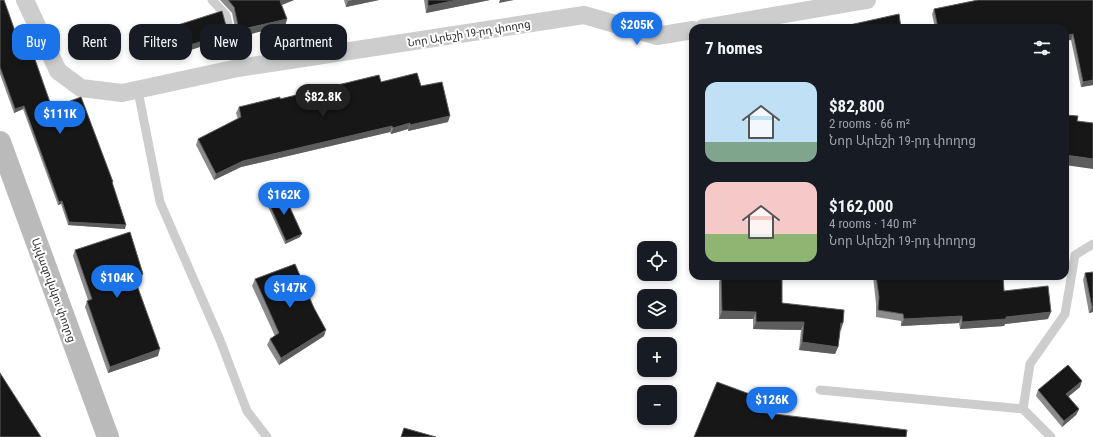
<!DOCTYPE html>
<html lang="en">
<head>
<meta charset="utf-8">
<style>
	body { margin:0; font-family:"Roboto Condensed","Noto Sans Armenian",sans-serif; background:#242831; color:#f1f3f6; height:100vh; display:flex; flex-direction:column; font-size:15px; white-space:nowrap }
	* { box-sizing:border-box; margin:0 }
	p { font-size:13px; color:#9ea1a6 }
	.icon { flex:none; width:22px; height:22px; fill:none; stroke:currentColor; stroke-width:2; stroke-linecap:round; stroke-linejoin:round }
	.map { position:relative; flex:1; overflow:hidden }
	.side { position:absolute; left:689px; top:24px; width:380px; height:256px; display:flex; flex-direction:column; background:#171b24; border-radius:12px; box-shadow:0 2px 6px #0003 }
	.side>* { flex:none }
	.hud { position:absolute; left:12px; top:24px; width:380px; height:36px; display:flex; gap:8px }
	.tools { position:absolute; left:637px; top:241px; display:grid; gap:8px }
	.tools a { display:grid; place-items:center; width:40px; height:40px; border-radius:8px; background:#171b24; box-shadow:0 2px 6px #0003; font-size:20px }
	.price { position:absolute; translate:-50% -34px; padding:0 9px; border-radius:14px; background:#1a73e8; color:#fff; font-size:13px; line-height:26px; filter:drop-shadow(0 1px 2px #0008) }
	.price::after { content:''; position:absolute; left:50%; top:24px; width:12px; height:9px; margin-left:-6px; background:inherit; clip-path:polygon(0 0,100% 0,50% 100%) }
	.price.on { background:#222; color:#fff }
	ul { padding:0; list-style:none }
	li { display:flex; align-items:center; gap:12px; height:100px; padding:0 16px }
	li span { display:grid; place-items:center; flex:none; width:112px; height:80px; border-radius:12px; color:#555 }
	li>.icon { margin-inline-start:auto }
	span .icon { width:48px; height:48px; fill:#fffc; stroke-width:1 }
	li b { font-size:17px }
	h2 { display:flex; justify-content:space-between; align-items:center; height:48px; padding:0 16px; font-size:17px }
	.pill { padding:0 14px; border-radius:12px; background:#171b24; box-shadow:0 2px 6px #0003; font-size:14px; line-height:36px }
	.pill.on { background:#1a73e8; color:#fff }
	.map>svg:first-child { display:block }
	.lines { fill:none; stroke-linecap:round; stroke-linejoin:round }
	.lane { stroke:#cdcdcd; stroke-width:9 }
	.street { stroke:#cdcdcd; stroke-width:18 }
	.secondary { stroke:#bababa; stroke-width:22 }
	.wall { fill:#8b8b8b }
	.shaded-wall { fill:#5d5d5d }
	.building { fill:#171717; stroke:#5d5d5d }
	.labels { text-anchor:middle; stroke-width:4; stroke-linejoin:round; paint-order:stroke }
	.street-label { font-size:11px; fill:#303030; stroke:#fff }
</style>
</head>
<body>
<div class="map">
<svg width="1093" height="437" viewBox="0 0 1093 437">
	<rect width="100%" height="100%" fill="#fff"/>
	<g class="lines">
		<!-- lane -->
		<g class="lane">
			<path d="M212,0L226,15L238,68"/>
			<path d="M138,91L160,202L220,340L247,411L267,437"/>
			<path d="M820,390L1023,409L1051,437"/>
			<path d="M1023,409L1030,364L1065,314L1075,255L1093,244"/>
		</g>
		<!-- street -->
		<g class="street">
			<path d="M25,0L58,71L81,88L122,93L238,68L584,15L657,36L693,30"/>
			<path d="M703,28L867,0"/>
		</g>
		<!-- secondary -->
		<path class="secondary" d="M0,142L108,437"/>
	</g>
	<!-- wall -->
	<g class="wall">
		<path d="M0,0L52,108L112,184L125,229L68,225L61,204L58,205L23,109L14,113L0,74Z"/>
		<path d="M220,0H294L281,5L287,19L285,26L237,37L232,13Z"/>
		<path d="M344,0H379L346,7Z"/>
		<path d="M424,0H490L426,13Z"/>
		<path d="M1093,0V85L1081,87L1071,40L1065,28H935L932,14L934,9Z"/>
		<path d="M159,31L225,39L162,59L156,38Z"/>
		<path d="M381,82L421,86L448,122L408,131V129L391,134L390,132L241,167L214,180L196,145L198,139L238,119L236,113L239,107Z"/>
		<path d="M266,197L300,237L285,244L265,200Z"/>
		<path d="M75,250L141,280L136,282L158,356L108,373L85,307L87,301L88,300L73,256Z"/>
		<path d="M1085,273L1093,312L1089,313L1083,280Z"/>
		<path d="M721,276H782V303L841,330H840L838,347L835,354L799,350L801,330L753,329V319H719V282Z"/>
		<path d="M873,276H1003L1004,291L1048,319L1005,324L1004,326L960,329L959,323L901,326V321L876,317V304Z"/>
		<path d="M255,279L324,336L279,365L267,345L270,339L275,336L252,286Z"/>
		<path d="M1080,387L1068,397L1079,409L1076,415L1062,427L1036,396L1038,390Z"/>
	</g>
	<!-- shaded-wall -->
	<g class="shaded-wall">
		<path d="M282,0H294L277,7L280,1Z"/>
		<path d="M353,0H379L346,7L348,1Z"/>
		<path d="M457,0H490L426,13L428,6Z"/>
		<path d="M500,0H514L499,3Z"/>
		<path d="M287,19L285,26L237,37L239,30Z"/>
		<path d="M228,33L225,39L162,59L165,53Z"/>
		<path d="M1073,34L1071,40L1065,41V36Z"/>
		<path d="M1093,80V85L1081,87L1083,82Z"/>
		<path d="M24,106L23,109L14,113L15,109Z"/>
		<path d="M450,116L448,122L408,131L410,125Z"/>
		<path d="M410,123L408,129L391,134L393,128Z"/>
		<path d="M392,126L390,132L241,167L214,180L216,174L243,161Z"/>
		<path d="M1065,155L1093,159V169L1065,165Z"/>
		<path d="M62,201L61,204L58,205L59,202Z"/>
		<path d="M69,222L126,225L125,229L68,225Z"/>
		<path d="M302,234L300,237L285,244L286,241Z"/>
		<path d="M143,274L141,280L132,283L134,277Z"/>
		<path d="M1093,306V312L1089,313L1092,307Z"/>
		<path d="M722,311L756,312L753,319H719Z"/>
		<path d="M1051,312L1048,319L1005,324L1004,326L960,329L962,322Z"/>
		<path d="M962,316L959,323L901,326L904,319Z"/>
		<path d="M756,322H804L801,330L753,329Z"/>
		<path d="M841,323H843L841,330H838Z"/>
		<path d="M326,330L324,336L279,365L281,358Z"/>
		<path d="M802,342L838,347L835,354L799,350Z"/>
		<path d="M160,349L158,356L108,373L110,367Z"/>
		<path d="M1082,381L1080,387L1064,400L1066,394Z"/>
		<path d="M1079,409L1076,415L1062,427L1064,421Z"/>
	</g>
	<!-- building -->
	<g class="building">
		<path d="M0,0H4L16,34L25,31L52,108L81,97L113,182H112L126,225L69,222L62,201L59,202L24,106L15,109L0,67Z"/>
		<path d="M228,0H282L280,1L287,19L239,30L234,7Z"/>
		<path d="M428,0H457L428,6Z"/>
		<path d="M978,0H1093V80L1083,82L1073,34L1065,36V28H938L934,9Z"/>
		<path d="M222,11L228,33L165,53L159,31Z"/>
		<path d="M899,14L901,28H836Z"/>
		<path d="M417,73L421,86L442,82L450,116L410,125V123L393,128L392,126L243,161L216,174L198,139L241,117L239,107L280,97V99L379,75L381,82Z"/>
		<path d="M1065,115L1078,116L1077,121L1093,123V159L1065,155Z"/>
		<path d="M282,190L302,234L286,241L266,197Z"/>
		<path d="M130,232L143,274L134,277L160,349L110,367L87,301L92,299L75,250Z"/>
		<path d="M295,264L314,308L326,330L281,358L270,339L279,333L255,279Z"/>
		<path d="M1093,272V306L1092,307L1085,273Z"/>
		<path d="M721,276H782V303L844,310L843,323H841L838,347L802,342L804,322H756V312L722,311Z"/>
		<path d="M876,276H1003L1004,291L1048,286L1051,312L1006,317V319L962,322V316L904,319L903,314L878,310L879,297Z"/>
		<path d="M1068,365L1082,381L1066,394L1079,409L1064,421L1038,390Z"/>
		<path d="M0,373L41,437H0Z"/>
		<path d="M717,382L763,399L758,412L907,430L906,437H694Z"/>
		<path d="M404,428L436,437H401Z"/>
	</g>
	<g class="labels">
		<!-- street labels -->
		<g class="street-label">
			<text transform="translate(469 33) rotate(-9)" y="4">Նոր Արեշի 19-րդ փողոց</text>
			<text transform="translate(54 290) rotate(70)" y="4">Այվազովսկու փողոց</text>
		</g>
	</g>
</svg>
<div class="tools">
<a><svg class="icon" aria-label="locate" viewBox="0 0 24 24"><circle cx="12" cy="12" r="6"/><path d="M12 2v4M12 18v4M2 12h4M18 12h4"/></svg></a>
<a><svg class="icon" aria-label="layers" viewBox="0 0 24 24"><path d="M12 4l9 5-9 5-9-5zM3 14l9 5 9-5"/></svg></a>
<a>+</a>
<a>−</a>
</div>
<b class="price" style="left:637px;top:46px">$205K</b>
<b class="price on" style="left:323px;top:118px">$82.8K</b>
<b class="price" style="left:60px;top:135px">$111K</b>
<b class="price" style="left:284px;top:216px">$162K</b>
<b class="price" style="left:117px;top:299px">$104K</b>
<b class="price" style="left:290px;top:309px">$147K</b>
<b class="price" style="left:772px;top:421px">$126K</b>
<div class="hud">
<a class="pill on">Buy</a>
<a class="pill">Rent</a>
<a class="pill">Filters</a>
<a class="pill">New</a>
<a class="pill">Apartment</a>
</div>
<section class="side">
<h2>7 homes<svg class="icon" aria-label="filters" viewBox="0 0 24 24"><path d="M4 7h16M4 17h16"/><circle cx="9" cy="7" r="2"/><circle cx="15" cy="17" r="2"/></svg></h2>
<ul>
<li><span style="background:linear-gradient(#bfe0f5 75%,#7fa58c 0)"><svg class="icon" aria-label="home" viewBox="0 0 24 24"><path d="M3 11l9-7 9 7M6 9v11h12V9"/></svg></span><div><b>$82,800</b><p>2 rooms · 66 m²</p><p>Նոր Արեշի 19-րդ փողոց</p></div></li>
<li><span style="background:linear-gradient(#f6c9c9 65%,#8fb573 0)"><svg class="icon" aria-label="home" viewBox="0 0 24 24"><path d="M3 11l9-7 9 7M6 9v11h12V9"/></svg></span><div><b>$162,000</b><p>4 rooms · 140 m²</p><p>Նոր Արեշի 19-րդ փողոց</p></div></li>
</ul>
</section>
</div>
</body>
</html>
